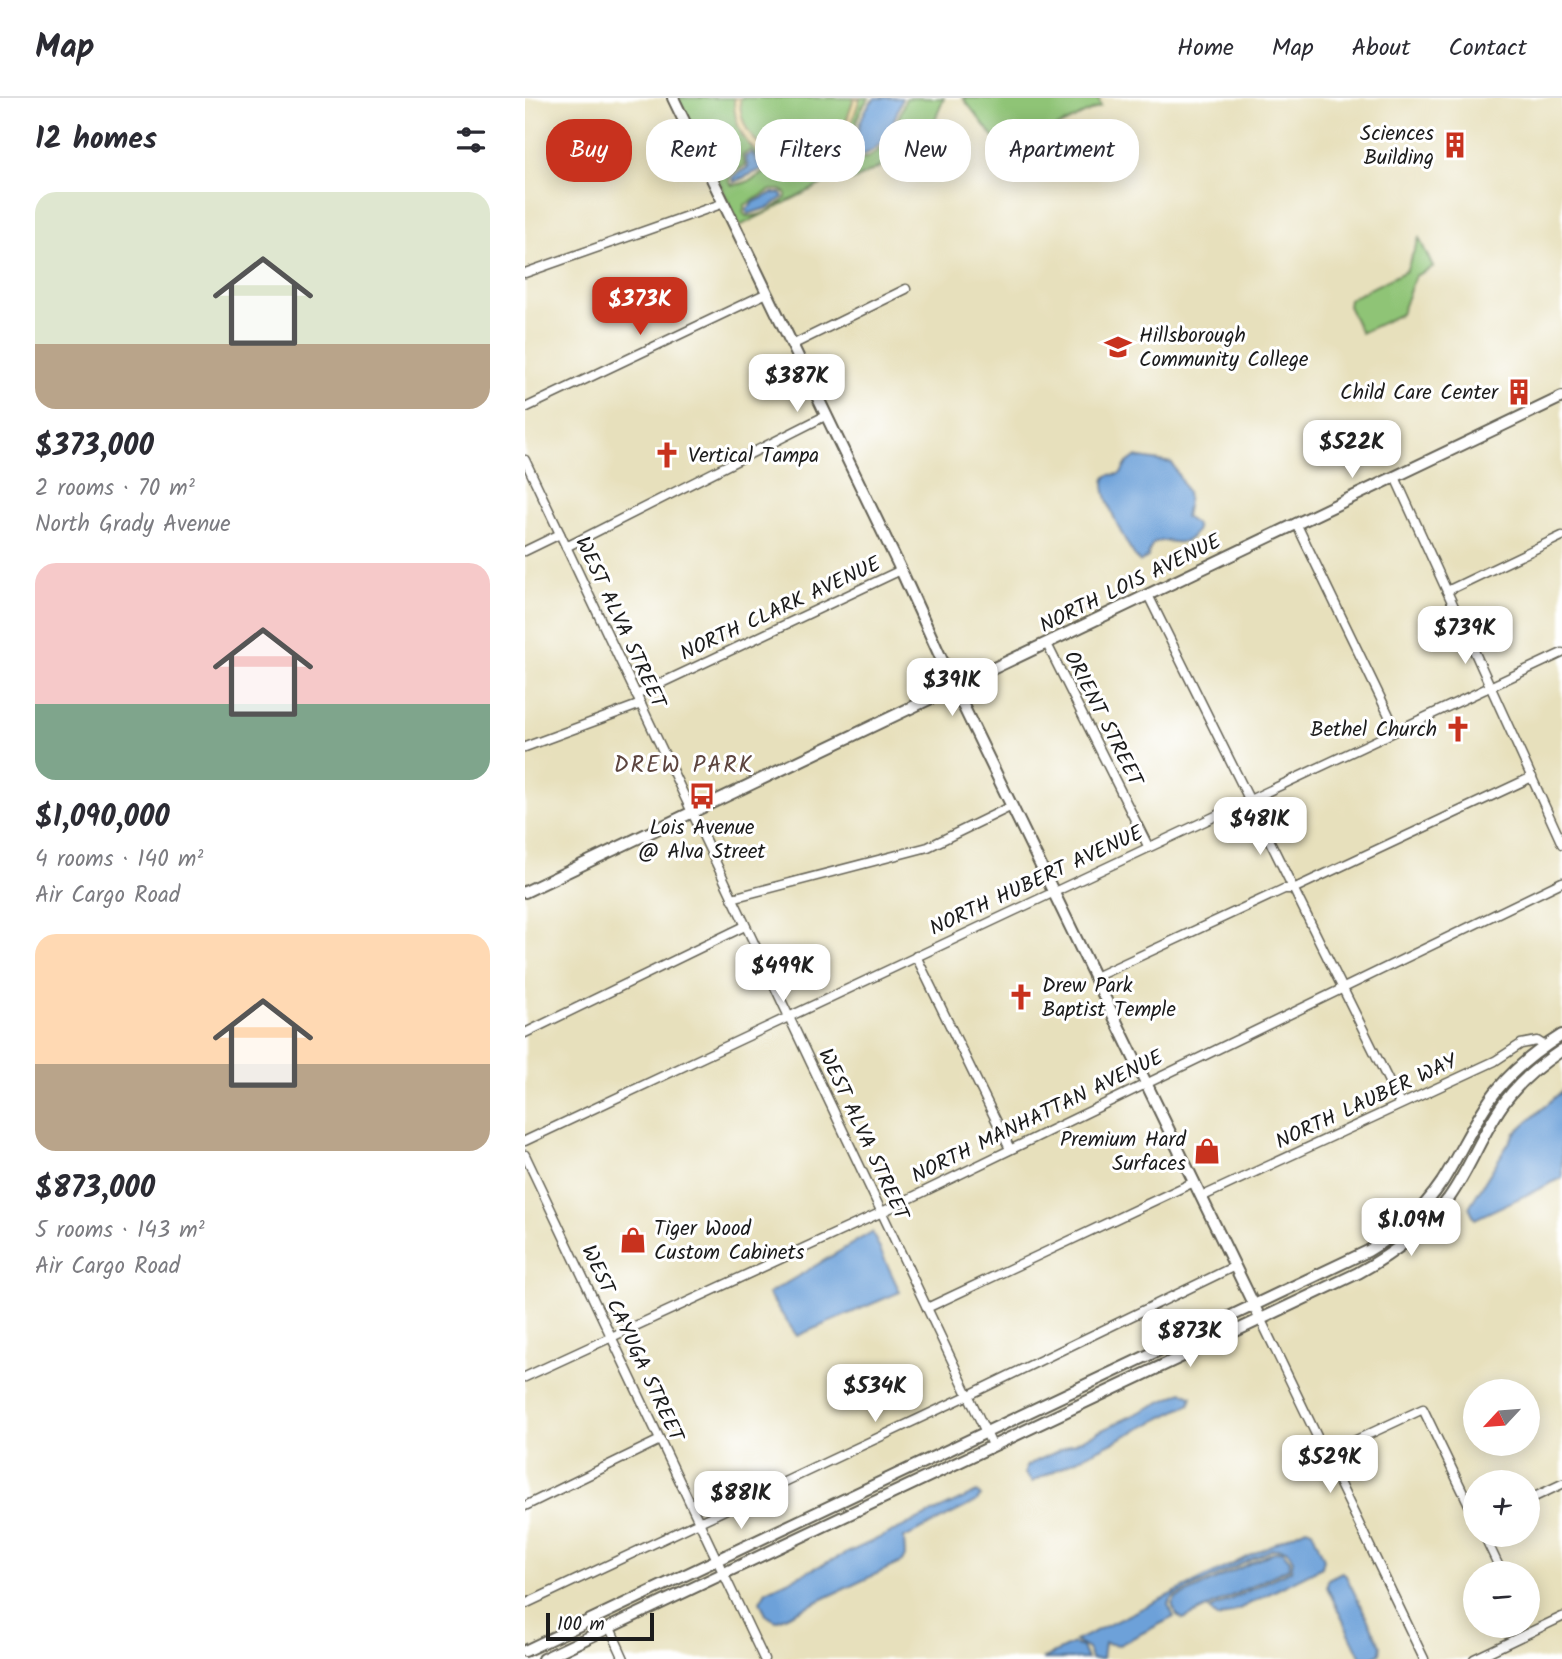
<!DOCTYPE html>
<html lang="en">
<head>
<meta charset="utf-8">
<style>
	body { margin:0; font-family:Kalam,sans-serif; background:#f7f7f7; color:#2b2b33; height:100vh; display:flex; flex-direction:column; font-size:26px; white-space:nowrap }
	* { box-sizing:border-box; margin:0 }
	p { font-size:23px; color:#7c7c81 }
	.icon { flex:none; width:38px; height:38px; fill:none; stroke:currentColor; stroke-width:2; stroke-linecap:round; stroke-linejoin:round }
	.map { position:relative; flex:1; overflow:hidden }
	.side { display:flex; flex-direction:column; background:#fff; width:525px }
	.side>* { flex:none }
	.top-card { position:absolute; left:21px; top:21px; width:665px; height:63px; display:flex; gap:14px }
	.needle { width:46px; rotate:244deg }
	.controls { position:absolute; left:938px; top:1281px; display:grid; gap:14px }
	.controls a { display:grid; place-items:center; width:77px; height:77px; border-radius:50%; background:#fff; box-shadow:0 4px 18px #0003; font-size:35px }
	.scale { position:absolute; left:21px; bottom:18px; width:108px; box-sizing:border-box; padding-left:7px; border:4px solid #1c1c1c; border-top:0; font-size:19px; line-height:24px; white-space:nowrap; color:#1c1c1c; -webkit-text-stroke:5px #fff; paint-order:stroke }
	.price { position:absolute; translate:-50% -60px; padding:0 16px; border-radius:14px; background:#fff; color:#222; font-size:23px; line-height:46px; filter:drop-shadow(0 2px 4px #0008) }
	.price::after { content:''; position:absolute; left:50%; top:42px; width:21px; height:16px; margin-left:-10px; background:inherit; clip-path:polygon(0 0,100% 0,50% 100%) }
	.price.selected { background:#c8321e; color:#fff }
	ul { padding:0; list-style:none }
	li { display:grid; align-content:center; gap:14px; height:371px; padding:0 35px }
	li span { display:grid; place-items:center; height:217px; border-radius:21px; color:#555 }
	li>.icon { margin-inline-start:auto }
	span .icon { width:126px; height:126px; fill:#fffc; stroke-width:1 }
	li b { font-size:30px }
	h2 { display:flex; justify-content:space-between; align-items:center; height:84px; padding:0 35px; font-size:30px }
	.tag { padding:0 24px; border-radius:28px; background:#fff; box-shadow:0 4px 18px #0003; font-size:24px; line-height:63px }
	.tag.selected { background:#c8321e; color:#fff }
	header { display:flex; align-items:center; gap:42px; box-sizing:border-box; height:98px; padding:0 35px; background:#fff; border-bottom:2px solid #e1e1e2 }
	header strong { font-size:33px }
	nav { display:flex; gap:38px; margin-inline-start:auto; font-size:24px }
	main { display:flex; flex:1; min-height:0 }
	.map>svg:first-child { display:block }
	.green { fill:#8fc476; stroke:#567049; stroke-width:2; fill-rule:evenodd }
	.sand { fill:#eeda9e; stroke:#857b5d; stroke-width:2 }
	.water { fill:#6da1d9; stroke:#445e7a; stroke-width:2 }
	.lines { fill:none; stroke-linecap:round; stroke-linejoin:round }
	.minor-casing { stroke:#636154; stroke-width:11 }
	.tertiary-casing { stroke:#636154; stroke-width:14 }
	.minor { stroke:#fff; stroke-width:8 }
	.tertiary { stroke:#fff; stroke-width:10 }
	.labels { text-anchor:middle; stroke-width:6; stroke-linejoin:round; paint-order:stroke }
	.poi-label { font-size:21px; fill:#1c1c1c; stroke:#fff; text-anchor:end }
	.street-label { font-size:21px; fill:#1c1c1c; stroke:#fff }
	.neighbourhood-label { font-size:23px; letter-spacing:2px; fill:#5d453f; stroke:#fff }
</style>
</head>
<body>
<header>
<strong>Map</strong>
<nav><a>Home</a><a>Map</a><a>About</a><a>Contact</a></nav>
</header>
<main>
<section class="side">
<h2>12 homes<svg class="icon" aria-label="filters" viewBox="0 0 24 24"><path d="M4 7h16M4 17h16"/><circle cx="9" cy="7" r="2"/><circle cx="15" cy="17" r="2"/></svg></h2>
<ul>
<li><span style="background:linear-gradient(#dfe7d0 70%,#b9a48a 0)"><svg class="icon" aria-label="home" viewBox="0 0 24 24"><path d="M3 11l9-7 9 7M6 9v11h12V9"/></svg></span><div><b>$373,000</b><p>2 rooms · 70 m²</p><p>North Grady Avenue</p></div></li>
<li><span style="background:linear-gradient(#f6c9c9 65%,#7fa58c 0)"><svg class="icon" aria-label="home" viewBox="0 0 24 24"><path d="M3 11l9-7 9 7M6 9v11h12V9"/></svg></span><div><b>$1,090,000</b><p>4 rooms · 140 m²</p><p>Air Cargo Road</p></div></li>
<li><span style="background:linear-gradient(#ffd9b3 60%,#b9a48a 0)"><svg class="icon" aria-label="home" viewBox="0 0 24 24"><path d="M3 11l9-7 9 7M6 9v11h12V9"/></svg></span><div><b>$873,000</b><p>5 rooms · 143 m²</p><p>Air Cargo Road</p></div></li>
</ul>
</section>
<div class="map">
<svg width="1037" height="1561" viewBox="0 0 1037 1561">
	<rect width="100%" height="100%" fill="#fff"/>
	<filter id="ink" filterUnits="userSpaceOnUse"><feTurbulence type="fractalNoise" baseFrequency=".0143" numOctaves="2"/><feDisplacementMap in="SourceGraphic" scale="14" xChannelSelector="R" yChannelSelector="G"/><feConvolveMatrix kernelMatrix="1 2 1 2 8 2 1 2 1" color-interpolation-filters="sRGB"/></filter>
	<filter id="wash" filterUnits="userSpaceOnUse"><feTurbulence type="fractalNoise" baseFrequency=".00686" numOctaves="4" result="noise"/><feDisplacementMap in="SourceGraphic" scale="28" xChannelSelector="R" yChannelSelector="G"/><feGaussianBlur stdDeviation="1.57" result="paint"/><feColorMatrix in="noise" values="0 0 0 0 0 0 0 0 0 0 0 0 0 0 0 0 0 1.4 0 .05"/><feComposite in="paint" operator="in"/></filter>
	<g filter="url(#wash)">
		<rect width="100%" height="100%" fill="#e7e0bc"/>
		<!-- green -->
		<g class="green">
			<path d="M153,0H344C330,15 328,41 324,61C330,61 335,62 341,60C365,50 373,22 381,0H419L390,70L362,65L330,82L303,83L215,128ZM226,52L239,66L241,72C234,80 217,87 207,87L204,83L205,77L220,67L217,58ZM246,92H256L261,95V100C251,110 235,120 221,118L218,114L220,107Z"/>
			<path d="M438,0H573L576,8L480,54Z"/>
			<path d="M894,140L908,169L890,178L876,216L836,235L823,208L824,201L881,173Z"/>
		</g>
		<!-- sand -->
		<path class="sand" d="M209,0H215C214,41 246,61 283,65C292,66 302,67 309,61L329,0H335L312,69C261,79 208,58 209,0Z"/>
		<!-- water -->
		<g class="water">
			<path d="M350,0H377C369,23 360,54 332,58L329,55C332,36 335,14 350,0Z"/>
			<path d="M227,55L237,71L209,84L208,79L223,69L220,59Z"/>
			<path d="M247,95H256L258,99L245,109L223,116L221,112L229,104Z"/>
			<path d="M610,359L647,365L662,394L663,403L660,419L670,426L672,431C658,462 627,424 623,459L615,464C604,454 571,390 581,379C585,375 591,378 596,375L602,365Z"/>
			<path d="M1037,993V1080L950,1121L944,1109L990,1035Z"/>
			<path d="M347,1134L375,1194L272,1238L243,1196Z"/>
			<path d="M657,1294L667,1298L665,1306L507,1384L500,1376L501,1368Z"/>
			<path d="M452,1394L456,1398L451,1404L379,1440L380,1458L377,1464L251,1523L241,1517L235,1503L241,1493Z"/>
			<path d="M781,1430L787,1432L799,1461L797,1469L708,1514L693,1520L684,1512L766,1472L768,1462C763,1451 759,1450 748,1451L649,1498L643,1506L649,1519L594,1547L579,1545L577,1561H566L563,1551L550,1543Z"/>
			<path d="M757,1453L765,1462L764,1470L663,1519L658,1521L651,1516L647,1506L651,1500L749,1454Z"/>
			<path d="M817,1474L820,1476L856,1548L855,1555L844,1561H837L834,1556L802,1489L803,1481Z"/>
			<path d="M548,1546L557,1549L562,1561H517Z"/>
		</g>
	</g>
	<g filter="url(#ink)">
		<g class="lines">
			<!-- minor casing -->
			<g class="minor-casing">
				<g id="minor">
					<path d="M0,175L199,105"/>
					<path d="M267,247L381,191"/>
					<path d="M0,310L242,195"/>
					<path d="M0,362L467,1347"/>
					<path d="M870,379L1037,746"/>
					<path d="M771,425L871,632"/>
					<path d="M41,449L300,318"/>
					<path d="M0,453L35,436"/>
					<path d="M922,493L1037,438"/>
					<path d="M623,497L875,1006"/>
					<path d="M522,546L623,748"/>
					<path d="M111,597L376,472"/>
					<path d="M0,649L116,606"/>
					<path d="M207,800L403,749L487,708"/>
					<path d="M391,858L485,1051"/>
					<path d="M570,879L759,791H768L1007,679"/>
					<path d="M0,935L220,828"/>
					<path d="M0,1043L1037,555"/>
					<path d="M0,1057L239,1561"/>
					<path d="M676,1099L970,963L996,946L1012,943L1020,948"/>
					<path d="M402,1210L669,1084"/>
					<path d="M735,1220L899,1561"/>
					<path d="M0,1279L357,1114L1037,784"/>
					<path d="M801,1356L898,1311L950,1419"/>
					<path d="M1003,1402L1037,1386"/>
					<path d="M0,1408L135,1342"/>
					<path d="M959,1437L977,1475"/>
					<path d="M0,1506L444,1297L710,1168"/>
					<path d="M85,1530L99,1561"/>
					<path d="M949,1561L1037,1519"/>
				</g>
			</g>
			<!-- tertiary casing -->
			<g class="tertiary-casing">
				<g id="tertiary">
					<path d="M148,0L376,472L430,591L735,1220"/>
					<path d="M0,794L1037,299"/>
					<path d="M0,1553L843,1153C872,1136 898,1112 917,1084C936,1054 950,1020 972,992C990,970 1013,952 1037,937"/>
					<path d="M18,1561L833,1175C868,1156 900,1132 924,1100C946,1069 958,1032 981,1002C996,982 1016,966 1037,952"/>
				</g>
			</g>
			<!-- minor -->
			<use href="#minor" class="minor"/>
			<!-- tertiary -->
			<use href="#tertiary" class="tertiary"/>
		</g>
	</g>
	<!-- icons -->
	<defs>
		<g id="building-bare" transform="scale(2.1)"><path d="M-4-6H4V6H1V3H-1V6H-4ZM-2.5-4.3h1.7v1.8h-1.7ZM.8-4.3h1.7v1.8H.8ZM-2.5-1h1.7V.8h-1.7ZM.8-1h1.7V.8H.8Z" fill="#c8321e" stroke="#fff" stroke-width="2.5" paint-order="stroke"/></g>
		<g id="university-bare" transform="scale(2.1)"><path d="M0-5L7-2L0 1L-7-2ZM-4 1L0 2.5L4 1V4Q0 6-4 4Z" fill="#c8321e" stroke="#fff" stroke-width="2.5" paint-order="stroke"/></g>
		<g id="church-bare" transform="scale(2.1)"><path d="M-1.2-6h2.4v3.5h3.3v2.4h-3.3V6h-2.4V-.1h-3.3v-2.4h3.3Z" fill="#c8321e" stroke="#fff" stroke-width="2.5" paint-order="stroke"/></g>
		<g id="bus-bare" transform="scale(2.1)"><path d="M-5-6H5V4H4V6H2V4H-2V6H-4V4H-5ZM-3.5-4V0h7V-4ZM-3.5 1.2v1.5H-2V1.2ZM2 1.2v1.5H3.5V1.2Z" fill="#c8321e" stroke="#fff" stroke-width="2.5" paint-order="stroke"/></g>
		<g id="shop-bare" transform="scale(2.1)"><path d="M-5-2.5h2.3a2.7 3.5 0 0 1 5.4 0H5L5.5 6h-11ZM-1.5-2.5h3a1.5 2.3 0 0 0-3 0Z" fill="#c8321e" stroke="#fff" stroke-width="2.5" paint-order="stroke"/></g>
	</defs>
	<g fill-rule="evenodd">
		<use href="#building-bare" x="930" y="47"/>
		<use href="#university-bare" x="593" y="249"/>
		<use href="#building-bare" x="994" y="294"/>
		<use href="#church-bare" x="142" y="357"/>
		<use href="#church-bare" x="933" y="631"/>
		<use href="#bus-bare" x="177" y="698"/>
		<use href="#church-bare" x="496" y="899"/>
		<use href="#shop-bare" x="682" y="1053"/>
		<use href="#shop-bare" x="108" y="1142"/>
	</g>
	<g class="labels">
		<!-- poi labels -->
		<g class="poi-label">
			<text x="909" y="42">Sciences<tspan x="909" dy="24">Building</tspan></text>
			<text x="614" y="244" text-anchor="start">Hillsborough<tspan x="614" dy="24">Community College</tspan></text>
			<text x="973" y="301">Child Care Center</text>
			<text x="163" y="364" text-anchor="start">Vertical Tampa</text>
			<text x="912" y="638">Bethel Church</text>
			<text x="177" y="736" text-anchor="middle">Lois Avenue<tspan x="177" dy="24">@ Alva Street</tspan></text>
			<text x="517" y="894" text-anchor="start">Drew Park<tspan x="517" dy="24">Baptist Temple</tspan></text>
			<text x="661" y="1048">Premium Hard<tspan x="661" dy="24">Surfaces</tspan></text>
			<text x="129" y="1137" text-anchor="start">Tiger Wood<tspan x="129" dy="24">Custom Cabinets</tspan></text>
		</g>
		<!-- street labels -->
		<g class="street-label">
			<text transform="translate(605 485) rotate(-26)" y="7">NORTH LOIS AVENUE</text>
			<text transform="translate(255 510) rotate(-25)" y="7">NORTH CLARK AVENUE</text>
			<text transform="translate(96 524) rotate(65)" y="7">WEST ALVA STREET</text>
			<text transform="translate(579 620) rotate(63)" y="7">ORIENT STREET</text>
			<text transform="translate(511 782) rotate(-25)" y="7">NORTH HUBERT AVENUE</text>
			<text transform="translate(841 1003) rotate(-25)" y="7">NORTH LAUBER WAY</text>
			<text transform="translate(512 1018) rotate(-26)" y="7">NORTH MANHATTAN AVENUE</text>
			<text transform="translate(339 1036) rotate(65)" y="7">WEST ALVA STREET</text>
			<text transform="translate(108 1245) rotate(65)" y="7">WEST CAYUGA STREET</text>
		</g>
		<!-- neighbourhood labels -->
		<g class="neighbourhood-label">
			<text x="159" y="674">DREW PARK</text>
		</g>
	</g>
</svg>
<div class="controls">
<a><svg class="needle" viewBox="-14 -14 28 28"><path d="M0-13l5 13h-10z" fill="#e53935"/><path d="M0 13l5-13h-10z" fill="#7c7c81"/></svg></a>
<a>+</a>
<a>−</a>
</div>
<div class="scale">100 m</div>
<b class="price selected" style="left:115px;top:239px">$373K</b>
<b class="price" style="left:272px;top:316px">$387K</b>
<b class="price" style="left:827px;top:382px">$522K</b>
<b class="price" style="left:940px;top:568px">$739K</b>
<b class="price" style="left:427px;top:620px">$391K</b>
<b class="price" style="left:735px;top:759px">$481K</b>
<b class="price" style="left:258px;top:906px">$499K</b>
<b class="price" style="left:886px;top:1160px">$1.09M</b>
<b class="price" style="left:665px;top:1271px">$873K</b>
<b class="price" style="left:350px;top:1326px">$534K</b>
<b class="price" style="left:805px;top:1397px">$529K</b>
<b class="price" style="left:216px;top:1433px">$881K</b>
<div class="top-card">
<a class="tag selected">Buy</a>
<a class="tag">Rent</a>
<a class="tag">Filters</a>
<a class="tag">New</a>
<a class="tag">Apartment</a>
</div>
</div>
</main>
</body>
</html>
